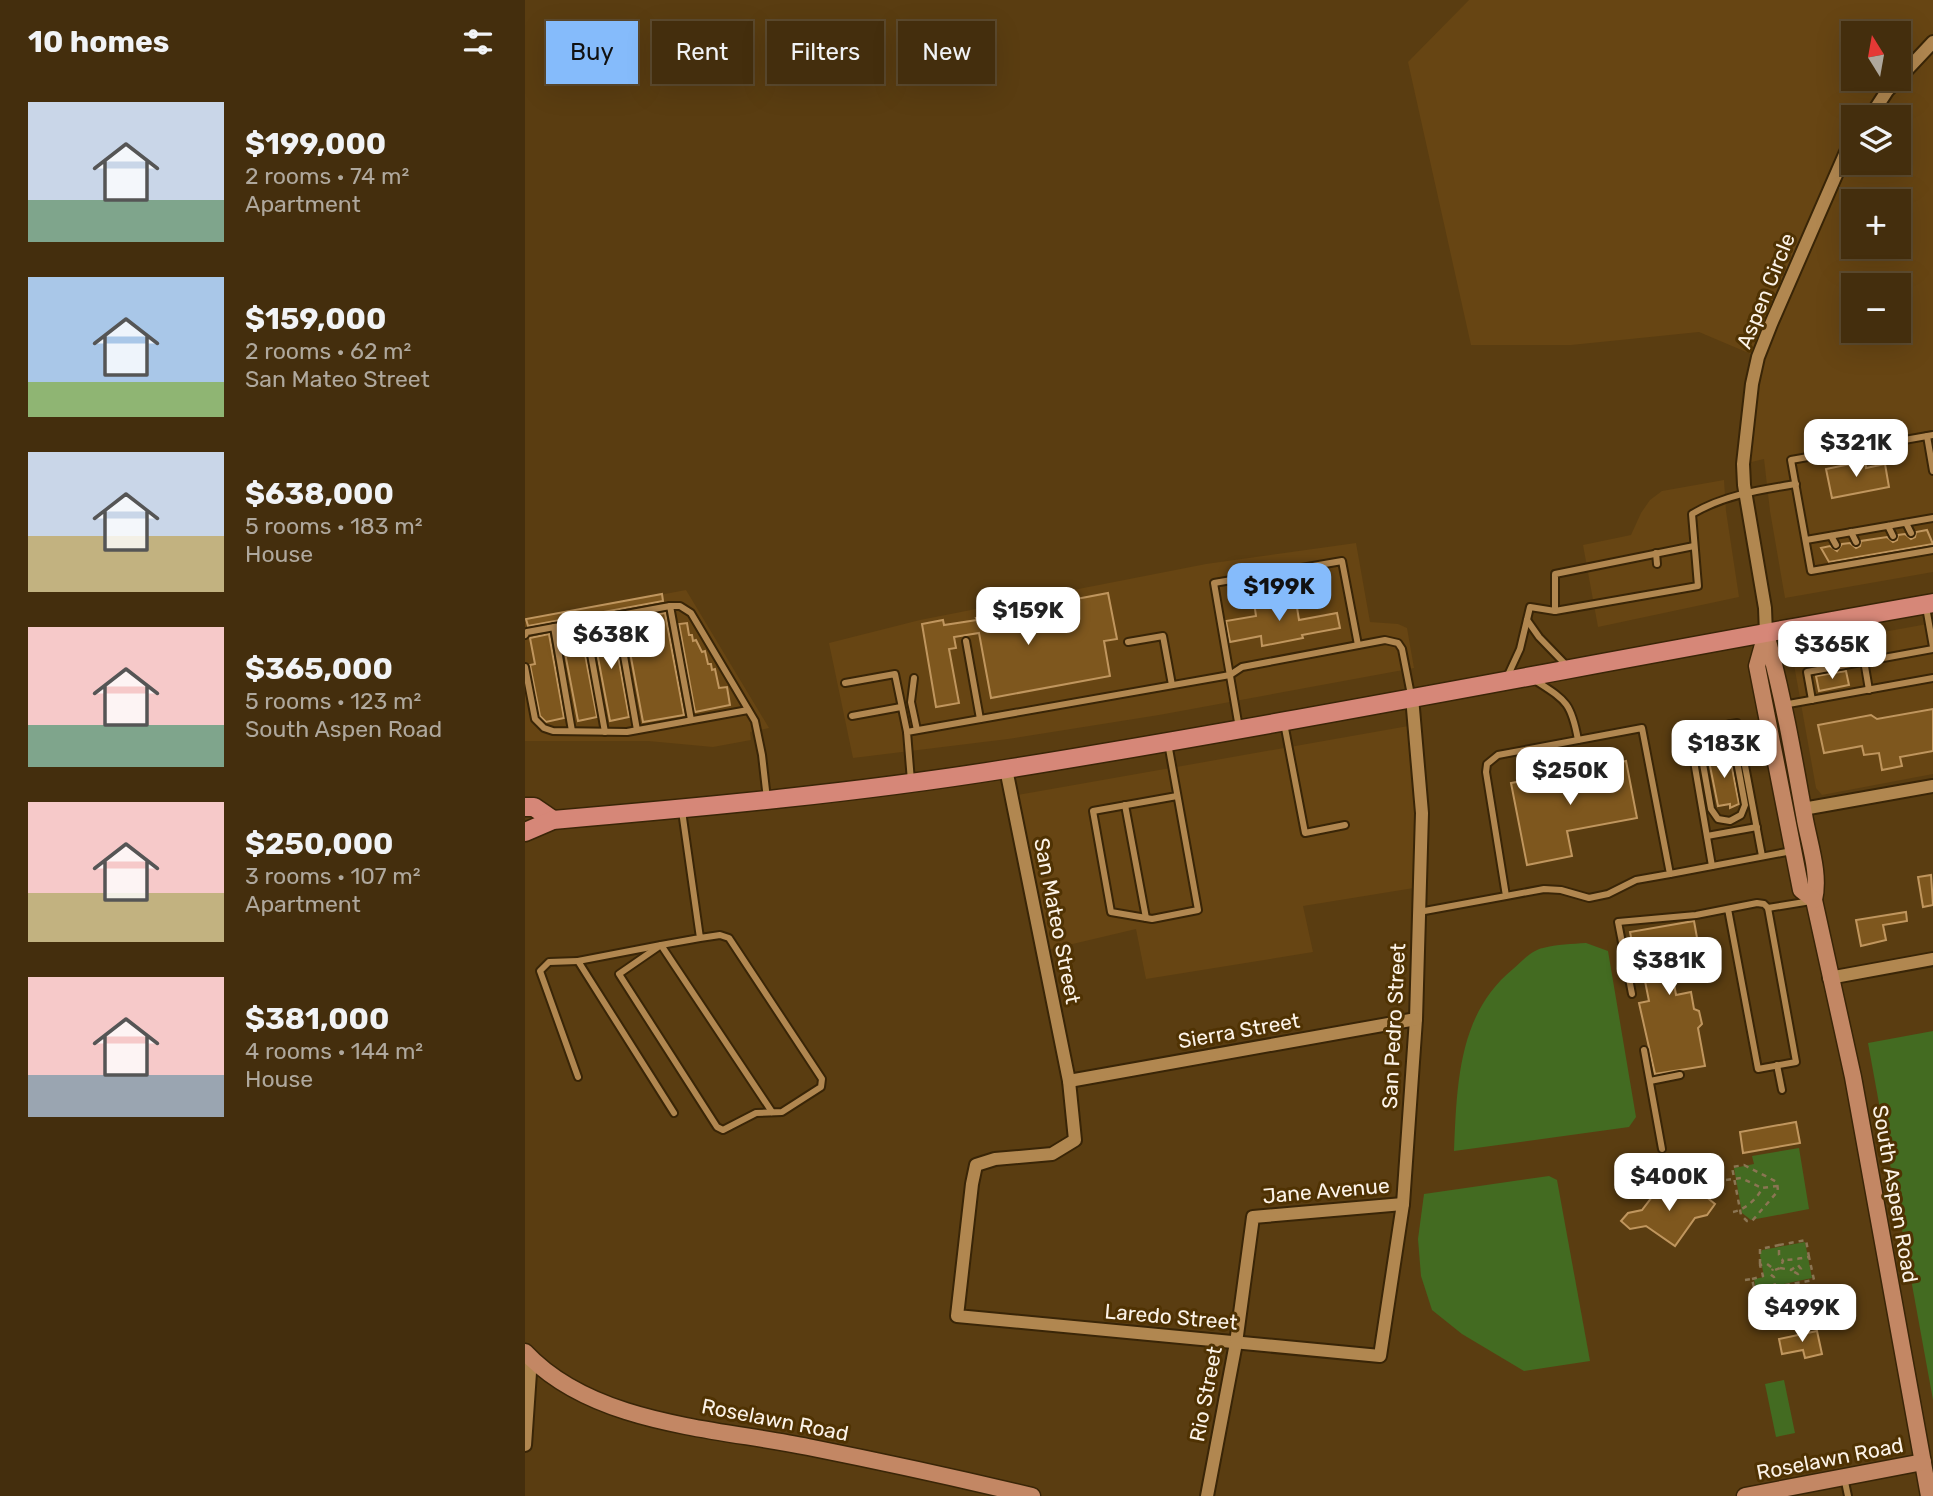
<!DOCTYPE html>
<html lang="en">
<head>
<meta charset="utf-8">
<style>
	body { margin:0; font-family:Rubik,sans-serif; background:#4b3616; color:#f1f3f6; height:100vh; display:flex; flex-direction:column; font-size:26px; white-space:nowrap }
	* { box-sizing:border-box; margin:0 }
	p { font-size:23px; color:#afa89d }
	.icon { flex:none; width:38px; height:38px; fill:none; stroke:currentColor; stroke-width:2; stroke-linecap:round; stroke-linejoin:round }
	.map { position:relative; flex:1; overflow:hidden }
	.sheet { display:flex; flex-direction:column; background:#442e0d; width:525px }
	.sheet>* { flex:none }
	.guide { position:absolute; left:21px; top:21px; width:665px; height:63px; display:flex; gap:14px }
	.needle { width:46px; rotate:349deg }
	.controls { position:absolute; left:1316px; top:21px; display:grid; gap:14px }
	.controls a { display:grid; place-items:center; width:70px; height:70px; border-radius:0px; background:#442e0d; box-shadow:0 7px 28px #0002,0 0 0 2px #5c4a2e; font-size:35px }
	.price { position:absolute; translate:-50% -60px; padding:0 16px; border-radius:14px; background:#fff; color:#222; font-size:23px; line-height:46px; filter:drop-shadow(0 2px 4px #0008) }
	.price::after { content:''; position:absolute; left:50%; top:42px; width:21px; height:16px; margin-left:-10px; background:inherit; clip-path:polygon(0 0,100% 0,50% 100%) }
	.price.on { background:#85bbfb; color:#111 }
	ul { padding:0; list-style:none }
	li { display:flex; align-items:center; gap:21px; height:175px; padding:0 28px }
	li span { display:grid; place-items:center; flex:none; width:196px; height:140px; border-radius:0px; color:#555 }
	li>.icon { margin-inline-start:auto }
	span .icon { width:84px; height:84px; fill:#fffc; stroke-width:1 }
	li b { font-size:30px }
	h2 { display:flex; justify-content:space-between; align-items:center; height:84px; padding:0 28px; font-size:30px }
	.pill { padding:0 24px; border-radius:0px; background:#442e0d; box-shadow:0 7px 28px #0002,0 0 0 2px #5c4a2e; font-size:24px; line-height:63px }
	.pill.on { background:#85bbfb; color:#111 }
	main { display:flex; flex:1; min-height:0 }
	.map>svg:first-child { display:block }
	.built { fill:#674513; fill-rule:evenodd }
	.green { fill:#436b21 }
	.building { fill:#7e571e; stroke:#c0965e; stroke-width:2 }
	.lines { fill:none; stroke-linecap:round; stroke-linejoin:round }
	.lane-casing { stroke:#392507; stroke-width:10 }
	.street-casing { stroke:#392507; stroke-width:16 }
	.secondary-casing { stroke:#392507; stroke-width:19 }
	.primary-casing { stroke:#392507; stroke-width:21 }
	.path { stroke:#8b7553; stroke-width:2.5; stroke-dasharray:5 5; stroke-linecap:butt }
	.lane { stroke:#b18750; stroke-width:6 }
	.street { stroke:#b18750; stroke-width:12 }
	.secondary { stroke:#c38764; stroke-width:16 }
	.primary { stroke:#d68778; stroke-width:18 }
	.labels { text-anchor:middle; stroke-width:6; stroke-linejoin:round; paint-order:stroke }
	.street-label { font-size:21px; fill:#fcf3e8; stroke:#4f3203 }
</style>
</head>
<body>
<main>
<section class="sheet">
<h2>10 homes<svg class="icon" aria-label="filters" viewBox="0 0 24 24"><path d="M4 7h16M4 17h16"/><circle cx="9" cy="7" r="2"/><circle cx="15" cy="17" r="2"/></svg></h2>
<ul>
<li><span style="background:linear-gradient(#c9d6e8 70%,#7fa58c 0)"><svg class="icon" aria-label="home" viewBox="0 0 24 24"><path d="M3 11l9-7 9 7M6 9v11h12V9"/></svg></span><div><b>$199,000</b><p>2 rooms · 74 m²</p><p>Apartment</p></div></li>
<li><span style="background:linear-gradient(#a9c7e8 75%,#8fb573 0)"><svg class="icon" aria-label="home" viewBox="0 0 24 24"><path d="M3 11l9-7 9 7M6 9v11h12V9"/></svg></span><div><b>$159,000</b><p>2 rooms · 62 m²</p><p>San Mateo Street</p></div></li>
<li><span style="background:linear-gradient(#c9d6e8 60%,#c2b280 0)"><svg class="icon" aria-label="home" viewBox="0 0 24 24"><path d="M3 11l9-7 9 7M6 9v11h12V9"/></svg></span><div><b>$638,000</b><p>5 rooms · 183 m²</p><p>House</p></div></li>
<li><span style="background:linear-gradient(#f6c9c9 70%,#7fa58c 0)"><svg class="icon" aria-label="home" viewBox="0 0 24 24"><path d="M3 11l9-7 9 7M6 9v11h12V9"/></svg></span><div><b>$365,000</b><p>5 rooms · 123 m²</p><p>South Aspen Road</p></div></li>
<li><span style="background:linear-gradient(#f6c9c9 65%,#c2b280 0)"><svg class="icon" aria-label="home" viewBox="0 0 24 24"><path d="M3 11l9-7 9 7M6 9v11h12V9"/></svg></span><div><b>$250,000</b><p>3 rooms · 107 m²</p><p>Apartment</p></div></li>
<li><span style="background:linear-gradient(#f6c9c9 70%,#9aa5b1 0)"><svg class="icon" aria-label="home" viewBox="0 0 24 24"><path d="M3 11l9-7 9 7M6 9v11h12V9"/></svg></span><div><b>$381,000</b><p>4 rooms · 144 m²</p><p>House</p></div></li>
</ul>
</section>
<div class="map">
<svg width="1408" height="1496" viewBox="0 0 1408 1496">
	<rect width="100%" height="100%" fill="#5a3d11"/>
	<!-- built -->
	<g class="built">
		<path d="M944,0H1408V572L1260,598L1245,511L1239,459L1218,464L1233,357L1174,332L1046,345H946L883,62ZM1328,33H1374V79H1328ZM1328,117H1374V163H1328ZM1328,201H1374V247H1328ZM1328,285H1374V331H1328Z"/>
		<path d="M1199,480L1201,511L1214,597L1073,627L1058,545L1106,535L1116,513L1125,500L1137,491Z"/>
		<path d="M831,543L845,622L873,624L882,628L889,668L634,715L483,739L328,758L304,643L395,620L681,564Z"/>
		<path d="M161,590L244,728L225,732L226,740L188,747L123,741H0V620Z"/>
		<path d="M1408,623V774L1297,795L1291,788L1268,659L1270,648Z"/>
		<path d="M889,725L895,887L778,906L788,952L621,979L611,929L518,951L487,796Z"/>
	</g>
	<!-- green -->
	<g class="green">
		<path d="M1061,943L1083,951L1111,1117L1104,1127L929,1151C932,1084 933,1014 988,969C997,961 1007,950 1018,948C1032,944 1047,944 1061,943Z"/>
		<path d="M1408,1031V1400L1343,1043Z"/>
		<path d="M1274,1148L1284,1209L1226,1220L1217,1213L1209,1168L1229,1164L1227,1156Z"/>
		<path d="M1024,1176L1032,1180L1065,1361L999,1371L937,1334L907,1310L896,1276L893,1239L899,1194Z"/>
		<path d="M1280,1242L1287,1278L1231,1290L1229,1279L1239,1277L1235,1255L1237,1250Z"/>
		<path d="M1259,1380L1270,1433L1251,1437L1240,1384Z"/>
	</g>
	<!-- building -->
	<g class="building">
		<path d="M1340,461L1341,468L1360,464L1364,487L1307,498L1301,469Z"/>
		<path d="M1402,530L1408,544L1304,562L1296,548L1305,546L1312,551L1317,544L1325,543L1331,548L1335,546L1336,541L1362,537L1368,542L1372,540L1373,535L1380,534L1386,539L1390,537L1391,532Z"/>
		<path d="M583,593L592,639L579,641L585,676L466,698L454,633L429,637L431,648L424,649L434,703L411,707L397,624L418,620L419,625L452,620L451,618Z"/>
		<path d="M137,594L138,601L3,626L1,619Z"/>
		<path d="M770,595L774,620L812,613L815,628L777,635L778,638L737,646L736,636L705,642L701,621L731,616L729,602Z"/>
		<path d="M140,613L159,715L118,722L99,620Z"/>
		<path d="M87,622L104,717L85,721L67,626Z"/>
		<path d="M162,623L164,635H167L168,641L171,640L177,652L180,651L183,664H186L187,670L190,669L194,688L202,687L205,705L170,712L154,624Z"/>
		<path d="M55,628L72,717L53,721L36,632Z"/>
		<path d="M24,634L39,718L21,722L15,716L5,665L10,664L5,638Z"/>
		<path d="M1321,671L1324,685L1294,691L1291,676Z"/>
		<path d="M1408,709V751L1375,757L1377,766L1357,770L1354,753L1339,755L1337,746L1299,753L1293,725L1346,715L1352,719Z"/>
		<path d="M1204,752L1214,804L1205,808V804L1193,806L1183,756Z"/>
		<path d="M1101,761L1112,818L1042,831L1047,856L1002,865L986,783Z"/>
		<path d="M1406,875L1408,905L1398,907L1393,877Z"/>
		<path d="M1381,912L1382,921L1358,925L1361,940L1336,946L1331,920Z"/>
		<path d="M1169,921L1176,960L1146,966L1151,995L1166,992L1169,1009L1174,1011L1177,1024L1173,1028L1180,1066L1130,1074L1114,1003L1124,1001L1118,971L1113,972L1105,932Z"/>
		<path d="M1271,1122L1275,1143L1218,1153L1215,1132Z"/>
		<path d="M1140,1180L1165,1198L1179,1195L1190,1204L1182,1215L1170,1218L1150,1246L1121,1226L1105,1229L1096,1221L1103,1213L1117,1210Z"/>
		<path d="M1292,1331L1297,1354L1280,1358L1278,1350L1257,1354L1254,1339Z"/>
	</g>
	<g class="lines">
		<!-- lane casing -->
		<g class="lane-casing">
			<g id="lane">
				<path d="M1408,435L1266,460L1286,571L1408,550"/>
				<path d="M1402,436L1408,471"/>
				<path d="M1381,523L1386,533"/>
				<path d="M1363,526L1368,536"/>
				<path d="M1326,532L1331,542"/>
				<path d="M1306,536L1311,545"/>
				<path d="M1281,540L1408,518"/>
				<path d="M1131,553L1132,564"/>
				<path d="M145,606L166,720"/>
				<path d="M1401,607L1408,647"/>
				<path d="M1030,611V574L1169,546"/>
				<path d="M92,616L112,730"/>
				<path d="M1332,619L1344,690"/>
				<path d="M1002,620L1014,637L1042,666"/>
				<path d="M60,621L80,732"/>
				<path d="M29,627L47,731"/>
				<path d="M0,635L2,632L145,606H155L166,613L230,721L237,755L242,799"/>
				<path d="M441,641L455,719"/>
				<path d="M603,642L638,636L647,685"/>
				<path d="M0,667L10,719L19,728L28,731L102,732L223,710"/>
				<path d="M983,675L995,649L1005,607L1030,611L1173,586L1167,514C1199,495 1234,490 1271,484"/>
				<path d="M389,678L386,702L392,730"/>
				<path d="M1008,679C1040,700 1046,701 1053,740"/>
				<path d="M320,683L370,674L382,732"/>
				<path d="M1287,700L1282,672L1408,649"/>
				<path d="M1258,705L1408,678"/>
				<path d="M327,716L376,707"/>
				<path d="M759,723L780,833L820,825"/>
				<path d="M714,728L689,583L817,561L833,645"/>
				<path d="M1172,730L1186,809L1193,819L1205,821L1216,815L1220,805L1205,724"/>
				<path d="M643,743L673,910L627,919L586,912L568,811L652,796"/>
				<path d="M386,781L382,732L705,675L717,667L860,640L873,643L877,649L886,695"/>
				<path d="M600,805L621,918"/>
				<path d="M157,811L175,938L195,935L204,938L297,1079L296,1087L257,1112L231,1113L198,1130L192,1127L94,974L136,945L175,938"/>
				<path d="M1182,836L1232,827"/>
				<path d="M1187,866L1164,732L1212,723L1237,856"/>
				<path d="M1145,874L1267,851"/>
				<path d="M1243,908L1286,901"/>
				<path d="M894,912L981,896L961,772L962,764L973,755L1117,728L1145,874L1111,880L1083,894L1064,898L1036,890L1019,889L981,896"/>
				<path d="M53,961L24,962L15,971L53,1077"/>
				<path d="M1107,994L1093,922L1171,915L1232,903L1239,904L1243,908L1271,1062L1233,1069L1203,909"/>
				<path d="M1119,1050L1137,1149"/>
				<path d="M1252,1065L1257,1090"/>
				<path d="M1125,1081L1155,1075"/>
				<path d="M149,1113L53,961L136,945L247,1112"/>
				<path d="M1319,1477L1323,1496"/>
			</g>
		</g>
		<!-- street casing -->
		<g class="street-casing">
			<g id="street">
				<path d="M1345,117L1362,91L1408,42"/>
				<path d="M1241,634L1240,608L1219,485L1218,464L1227,384L1233,357L1246,324L1321,152L1328,142"/>
				<path d="M481,769L544,1081L550,1140L527,1154L470,1159L451,1165L447,1184L432,1316L855,1356L878,1204L891,1019L897,813L887,697"/>
				<path d="M1278,809L1408,786"/>
				<path d="M1304,978L1408,959"/>
				<path d="M544,1081L891,1019"/>
				<path d="M0,1445L6,1358"/>
				<path d="M682,1496L711,1343L728,1217L878,1204"/>
			</g>
		</g>
		<!-- secondary casing -->
		<g class="secondary-casing">
			<g id="secondary">
				<path d="M1241,634C1258,695 1269,758 1280,820C1285,846 1295,875 1289,900L1328,1077L1404,1496"/>
				<path d="M1241,634L1232,666L1276,890L1289,900"/>
				<path d="M0,1352C68,1425 190,1428 283,1447C358,1462 432,1478 507,1496"/>
				<path d="M1220,1496L1398,1462"/>
			</g>
		</g>
		<!-- primary casing -->
		<g class="primary-casing">
			<g id="primary">
				<path d="M0,807H9L28,820"/>
				<path d="M0,832L28,820C179,807 331,793 481,769C791,719 1099,657 1408,603"/>
			</g>
		</g>
		<!-- path -->
		<g class="path">
			<path d="M1219,1165L1252,1182L1253,1191L1227,1221H1222L1216,1215L1207,1167Z"/>
			<path d="M1201,1180L1216,1178L1237,1188"/>
			<path d="M1208,1212C1220,1210 1233,1198 1237,1188L1252,1186"/>
			<path d="M1235,1264V1249L1254,1245"/>
			<path d="M1255,1268L1266,1270L1273,1265L1276,1269L1273,1274L1266,1270"/>
			<path d="M1227,1279L1238,1276L1235,1265L1242,1264L1250,1270L1255,1268L1258,1261L1254,1255V1245L1281,1240L1284,1257"/>
			<path d="M1220,1280L1227,1279L1230,1292L1250,1287L1249,1277L1245,1274L1248,1269"/>
			<path d="M1250,1287L1289,1280L1284,1257C1274,1258 1268,1261 1257,1259"/>
		</g>
		<!-- lane -->
		<use href="#lane" class="lane"/>
		<!-- street -->
		<use href="#street" class="street"/>
		<!-- secondary -->
		<use href="#secondary" class="secondary"/>
		<!-- primary -->
		<use href="#primary" class="primary"/>
	</g>
	<g class="labels">
		<!-- street labels -->
		<g class="street-label">
			<text transform="translate(1241 291) rotate(-68)" y="7">Aspen Circle</text>
			<text transform="translate(532 921) rotate(79)" y="7">San Mateo Street</text>
			<text transform="translate(869 1026) rotate(-87)" y="7">San Pedro Street</text>
			<text transform="translate(714 1031) rotate(-10)" y="7">Sierra Street</text>
			<text transform="translate(801 1191) rotate(-5)" y="7">Jane Avenue</text>
			<text transform="translate(1370 1194) rotate(80)" y="7">South Aspen Road</text>
			<text transform="translate(646 1317) rotate(5)" y="7">Laredo Street</text>
			<text transform="translate(681 1394) rotate(-79)" y="7">Rio Street</text>
			<text transform="translate(250 1420) rotate(11)" y="7">Roselawn Road</text>
			<text transform="translate(1305 1459) rotate(-11)" y="7">Roselawn Road</text>
		</g>
	</g>
</svg>
<div class="controls">
<a><svg class="needle" viewBox="-14 -14 28 28"><path d="M0-13l5 13h-10z" fill="#e53935"/><path d="M0 13l5-13h-10z" fill="#afa89d"/></svg></a>
<a><svg class="icon" aria-label="layers" viewBox="0 0 24 24"><path d="M12 4l9 5-9 5-9-5zM3 14l9 5 9-5"/></svg></a>
<a>+</a>
<a>−</a>
</div>
<b class="price" style="left:1331px;top:479px">$321K</b>
<b class="price on" style="left:754px;top:623px">$199K</b>
<b class="price" style="left:503px;top:647px">$159K</b>
<b class="price" style="left:86px;top:671px">$638K</b>
<b class="price" style="left:1307px;top:681px">$365K</b>
<b class="price" style="left:1199px;top:780px">$183K</b>
<b class="price" style="left:1045px;top:807px">$250K</b>
<b class="price" style="left:1144px;top:997px">$381K</b>
<b class="price" style="left:1144px;top:1213px">$400K</b>
<b class="price" style="left:1277px;top:1344px">$499K</b>
<div class="guide">
<a class="pill on">Buy</a>
<a class="pill">Rent</a>
<a class="pill">Filters</a>
<a class="pill">New</a>
</div>
</div>
</main>
</body>
</html>
